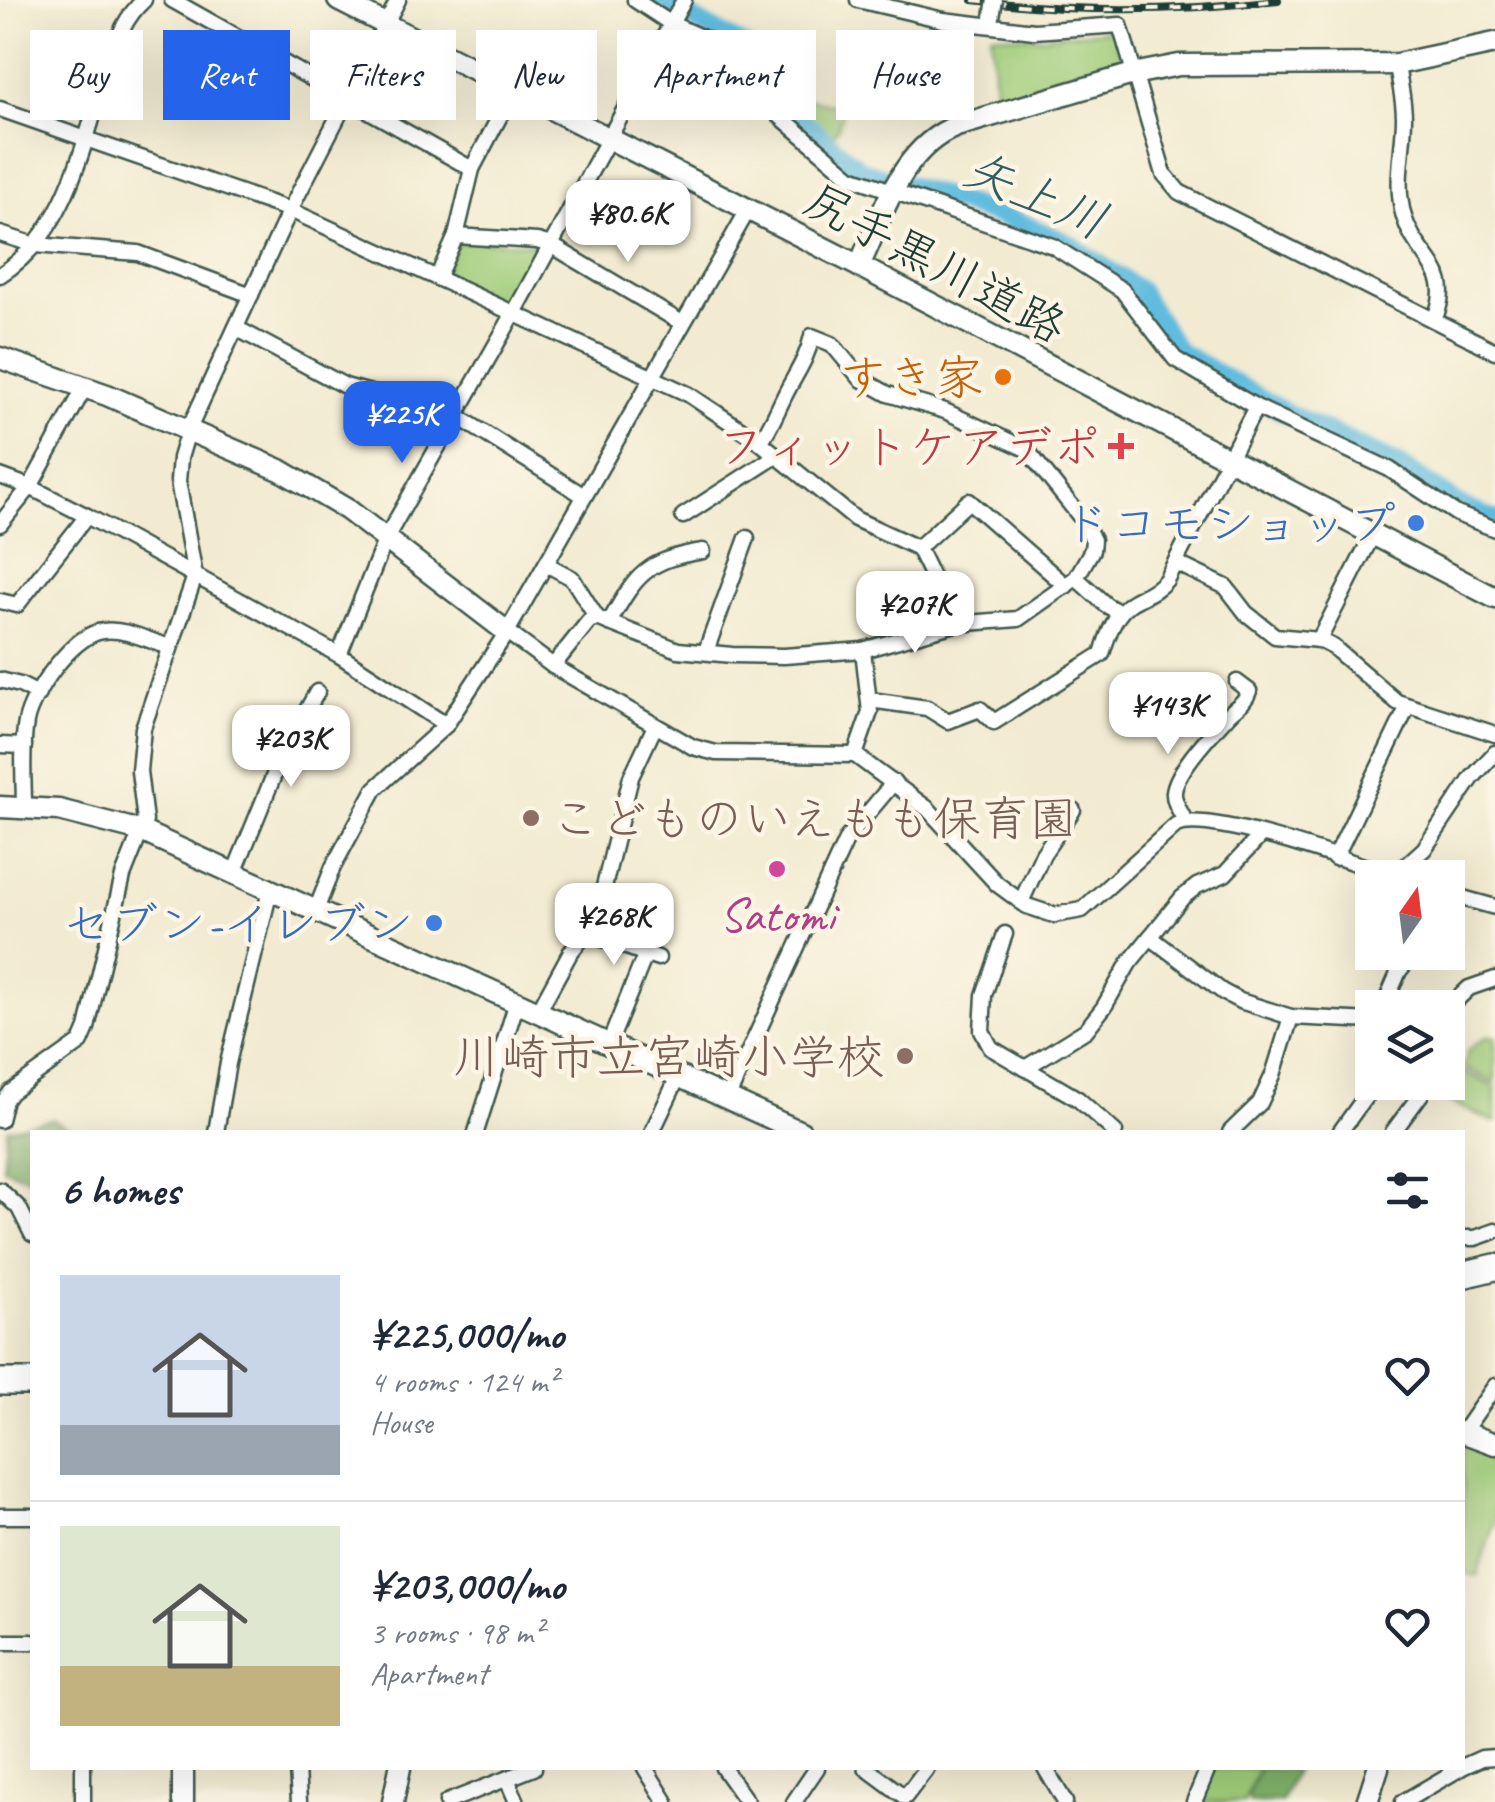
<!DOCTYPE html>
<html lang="en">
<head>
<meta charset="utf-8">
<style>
	body { margin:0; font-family:Caveat,"Klee One",sans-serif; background:#f6f6f7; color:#1f2937; height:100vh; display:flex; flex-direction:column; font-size:38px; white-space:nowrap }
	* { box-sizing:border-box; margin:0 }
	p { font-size:32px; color:#747a83 }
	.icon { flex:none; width:55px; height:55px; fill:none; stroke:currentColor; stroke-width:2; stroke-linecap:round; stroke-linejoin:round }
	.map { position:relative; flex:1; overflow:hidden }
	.panel { position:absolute; left:30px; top:1130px; width:1435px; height:640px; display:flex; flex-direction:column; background:#fff; border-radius:0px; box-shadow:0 10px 40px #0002 }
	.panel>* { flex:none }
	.top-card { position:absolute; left:30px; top:30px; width:1435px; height:90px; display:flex; gap:20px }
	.needle { width:65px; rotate:14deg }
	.fabs { position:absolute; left:1355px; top:860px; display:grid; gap:20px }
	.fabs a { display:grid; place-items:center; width:110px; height:110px; border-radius:0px; background:#fff; box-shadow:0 10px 40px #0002; font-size:50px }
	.price { position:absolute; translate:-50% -85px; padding:0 22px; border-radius:20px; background:#fff; color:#222; font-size:32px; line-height:65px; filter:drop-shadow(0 2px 5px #0008) }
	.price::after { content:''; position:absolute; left:50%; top:60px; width:30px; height:22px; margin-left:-15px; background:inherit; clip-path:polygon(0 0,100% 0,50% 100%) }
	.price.selected { background:#2563eb; color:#fff }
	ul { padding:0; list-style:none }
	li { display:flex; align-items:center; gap:30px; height:250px; padding:0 30px }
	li+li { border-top:2px solid #e0e1e3 }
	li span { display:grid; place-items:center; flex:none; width:280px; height:200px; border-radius:0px; color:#555 }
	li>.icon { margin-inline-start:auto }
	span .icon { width:120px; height:120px; fill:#fffc; stroke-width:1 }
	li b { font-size:42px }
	h2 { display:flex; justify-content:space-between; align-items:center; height:120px; padding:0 30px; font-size:42px }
	.pill { padding:0 35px; border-radius:0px; background:#fff; box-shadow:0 10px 40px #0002; font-size:35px; line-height:90px }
	.pill.selected { background:#2563eb; color:#fff }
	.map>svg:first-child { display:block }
	.green { fill:#9fcc79; stroke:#5f8456; stroke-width:2.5 }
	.forest { fill:#7fb069; stroke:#4f764e; stroke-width:2.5 }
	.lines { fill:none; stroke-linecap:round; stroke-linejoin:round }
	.river { stroke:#61bcdf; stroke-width:20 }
	.street-casing { stroke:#3f574c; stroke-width:19 }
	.secondary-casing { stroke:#3f574c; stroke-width:25 }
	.primary-casing { stroke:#3f574c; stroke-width:25 }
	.highway-casing { stroke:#3f574c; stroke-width:30 }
	.street { stroke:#fff; stroke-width:14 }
	.secondary { stroke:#fff; stroke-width:20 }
	.primary { stroke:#fff; stroke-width:20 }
	.highway { stroke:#fff; stroke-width:25 }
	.rail-casing { stroke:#1f3d34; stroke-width:8 }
	.rail { stroke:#fcf5e5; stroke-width:4; stroke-dasharray:11; stroke-linecap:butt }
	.street-bridge-casing { stroke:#3f574c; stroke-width:19; stroke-linecap:butt }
	.street-bridge { stroke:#fff; stroke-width:14 }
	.food-dot { fill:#e8710a; stroke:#fcf5e5; stroke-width:4 }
	.health-dot { fill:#e0444e; stroke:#fcf5e5; stroke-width:4 }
	.shop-dot { fill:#3f7fe0; stroke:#fcf5e5; stroke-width:4 }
	.education-dot { fill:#8d6e63; stroke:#fcf5e5; stroke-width:4 }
	.hotel-dot { fill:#d1479c; stroke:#fcf5e5; stroke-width:4 }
	.labels { text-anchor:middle; stroke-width:9; stroke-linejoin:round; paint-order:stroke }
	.street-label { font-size:48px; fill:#1f3d34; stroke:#fcf5e5 }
	.food-label { font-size:48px; fill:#c56008; stroke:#fcf5e5; text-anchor:end }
	.health-label { font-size:48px; fill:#be3a42; stroke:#fcf5e5; text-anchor:end }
	.shop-label { font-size:48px; fill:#366cbe; stroke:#fcf5e5; text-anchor:end }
	.education-label { font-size:48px; fill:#785e54; stroke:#fcf5e5; text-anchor:start }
	.hotel-label { font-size:48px; fill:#b23c85; stroke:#fcf5e5 }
	.water-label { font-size:50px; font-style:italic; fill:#305d5f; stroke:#fcf5e5 }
</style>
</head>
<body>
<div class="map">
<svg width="1495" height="1802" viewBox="0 0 1495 1802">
	<rect width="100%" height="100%" fill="#fcf5e5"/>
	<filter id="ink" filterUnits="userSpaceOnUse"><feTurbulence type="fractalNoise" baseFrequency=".01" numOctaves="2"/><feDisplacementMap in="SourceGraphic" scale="20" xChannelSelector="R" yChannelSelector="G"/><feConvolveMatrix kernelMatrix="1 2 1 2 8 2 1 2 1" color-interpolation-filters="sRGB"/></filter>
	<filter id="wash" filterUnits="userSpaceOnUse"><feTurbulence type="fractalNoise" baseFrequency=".0048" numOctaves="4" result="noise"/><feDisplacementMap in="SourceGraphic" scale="40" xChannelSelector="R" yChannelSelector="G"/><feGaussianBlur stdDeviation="2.25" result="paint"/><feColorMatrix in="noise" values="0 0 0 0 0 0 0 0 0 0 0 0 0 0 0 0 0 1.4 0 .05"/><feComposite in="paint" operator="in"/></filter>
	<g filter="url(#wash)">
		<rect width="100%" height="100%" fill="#f2ebd1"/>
		<!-- green -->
		<g class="green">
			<path d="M1107,30L1115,35L1123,59L1118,68L996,103L991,34L1039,37Z"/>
			<path d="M783,92L844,108L838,128L831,138L790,107Z"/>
			<path d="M467,240L536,244L540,249L513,302L504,305L448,278L445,269L457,244Z"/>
			<path d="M1486,1037H1495V1083L1464,1068L1468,1050Z"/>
			<path d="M1463,1072L1495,1087V1122L1446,1101Z"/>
			<path d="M1462,1441L1495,1454V1520L1477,1576L1463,1573Z"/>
			<path d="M1210,1768H1258L1244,1802H1195Z"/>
		</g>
		<!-- forest -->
		<g class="forest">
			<path d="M52,1119L75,1132H32V1180L3,1168L7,1129Z"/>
			<path d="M1259,1768L1296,1769L1281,1802H1249L1248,1794Z"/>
		</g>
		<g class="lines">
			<!-- river -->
			<path class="river" d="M656,0L754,52L788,109L860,170L1016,221L1069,244L1138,290L1177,351L1282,411L1401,466L1465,509L1495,520"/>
		</g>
	</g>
	<g filter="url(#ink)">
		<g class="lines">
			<!-- street casing -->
			<g class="street-casing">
				<g id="street">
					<path d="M172,0L472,169"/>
					<path d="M635,0L670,23L740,55L747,62L774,111L851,177L1053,246L1122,290L1175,359L1256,407L1389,469L1457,514L1495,529"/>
					<path d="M858,0L943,20L1034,31L1120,25L1164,174L1179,192L1495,351"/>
					<path d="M1397,64C1399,81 1404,100 1404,117C1404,151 1394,183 1404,217C1417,260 1457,269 1434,320"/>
					<path d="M0,109L290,210L688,394L760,442L855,519L918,548L955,624"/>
					<path d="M0,234L35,245L138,253L251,295"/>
					<path d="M456,236L537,241L551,245L682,323"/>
					<path d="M0,275C69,232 84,138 108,67C117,41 123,19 144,0"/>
					<path d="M437,278L456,236L472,169L513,91"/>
					<path d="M236,328L345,386L457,416L584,496"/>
					<path d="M0,476L30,487L87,516L339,655L446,725"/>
					<path d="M683,516L776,456"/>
					<path d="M0,524L30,487L85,387"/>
					<path d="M918,548L969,501L1066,586"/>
					<path d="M1176,563L1226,587L1246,613L1275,636L1319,640L1333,647L1397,702L1495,734"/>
					<path d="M546,564L572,578L597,618L678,650L732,655L784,656L863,650L955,624L1018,619L1076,578L1092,550L1093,540L1082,519L1026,449L945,411L888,394L861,379L832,344L812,336C807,360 794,376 784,397C776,413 771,427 760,442"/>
					<path d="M1076,578L1106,605L1120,613"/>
					<path d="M0,601L17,605L87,516"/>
					<path d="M609,623C636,574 647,560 703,551"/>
					<path d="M507,632L553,666L693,747L716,753L855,755L928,809L997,884L1027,906L1054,915L1082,910L1176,825C1211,810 1357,864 1399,878"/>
					<path d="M1319,640L1373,534"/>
					<path d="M706,651L747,538"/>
					<path d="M339,655L386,538L514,313L684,0"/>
					<path d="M553,666L589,621L597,618"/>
					<path d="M0,680L20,685L38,694"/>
					<path d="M870,700L927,708L948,721L980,709L994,722L1102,654C1107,636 1115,613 1131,603C1144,595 1156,592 1166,580L1256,407"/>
					<path d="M0,745L24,746"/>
					<path d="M855,755L870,712L863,650"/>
					<path d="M24,808C24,780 21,750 26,722C31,694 73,634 103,631C125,628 149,641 170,647"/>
					<path d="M1185,821C1181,812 1173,802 1174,792C1176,770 1214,731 1229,714C1237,706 1245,703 1249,691L1237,682"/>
					<path d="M1335,858L1408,706"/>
					<path d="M234,873L283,753L317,692"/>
					<path d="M1394,876L1424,849L1472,778L1495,753"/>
					<path d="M1448,894L1495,907"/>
					<path d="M1021,902L1043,854L1073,810"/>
					<path d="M316,910L333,867L375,789L446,725L507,632L748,210"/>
					<path d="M586,933L658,958"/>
					<path d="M1005,934L984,995L982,1031L991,1048L1078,1099L1115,1132"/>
					<path d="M1150,937L1223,992L1240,1001L1291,1017L1372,1021"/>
					<path d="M1383,1008L1399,971L1415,952"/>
					<path d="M1448,1008L1469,988L1495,979"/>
					<path d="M538,1012L570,953L586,933L599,907L631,777L655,726"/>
					<path d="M609,1044L646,953"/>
					<path d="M1025,1068L1086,1030L1104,1007L1129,963L1182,898L1197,886L1225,874L1261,835"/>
					<path d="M727,1099L847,838L894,782"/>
					<path d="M0,1120L5,1100L11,1092L81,1042L87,1028L123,876L145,821L139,771L143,728L195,576L178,481L180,458L188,431L290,210L398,0"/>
					<path d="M216,1132L228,1063L270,890"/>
					<path d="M476,1132L517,1002"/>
					<path d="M652,1132L678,1077"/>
					<path d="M1230,1132L1260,1103L1273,1075L1291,1017"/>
					<path d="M1340,1132L1376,1082"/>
					<path d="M1393,1132L1421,1094"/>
					<path d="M0,1190L19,1208L32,1234"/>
					<path d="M1462,1238H1475L1495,1231"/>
					<path d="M1463,1432L1495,1386"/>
					<path d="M0,1516H32"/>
					<path d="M0,1642H32"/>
					<path d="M1462,1767L1482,1758L1495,1757"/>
					<path d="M83,1768V1802"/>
					<path d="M297,1768L299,1802"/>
					<path d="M645,1768L666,1802"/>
					<path d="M723,1768L747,1802"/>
					<path d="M866,1768L905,1797L927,1768"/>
					<path d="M1045,1768L1065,1802"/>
					<path d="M507,1779L517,1802"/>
					<path d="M447,1802L534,1768"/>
					<path d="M794,1802L817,1768"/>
					<path d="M1194,1802L1208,1768"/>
					<path d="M1403,1802L1461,1768"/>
				</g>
			</g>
			<!-- secondary casing -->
			<g class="secondary-casing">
				<g id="secondary">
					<path d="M859,266C883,215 901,147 957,126L1133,74L1179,65L1397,64L1495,43"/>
					<path d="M0,358L107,395L280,470L348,510L507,632"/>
					<path d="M0,807L59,810L141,831L801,1132"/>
					<path d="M1462,1432L1495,1444"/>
					<path d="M183,1768V1802"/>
					<path d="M393,1802L400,1768"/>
					<path d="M1367,1802L1378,1768"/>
				</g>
			</g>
			<!-- primary casing -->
			<g class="primary-casing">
				<path id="primary" d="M338,0L859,266L1495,598"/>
			</g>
			<!-- highway casing -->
			<g class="highway-casing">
				<g id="highway">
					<path d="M1462,1275L1495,1267"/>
					<path d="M0,1382H32"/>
				</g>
			</g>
			<!-- street -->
			<use href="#street" class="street"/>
			<!-- secondary -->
			<use href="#secondary" class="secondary"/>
			<!-- primary -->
			<use href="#primary" class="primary"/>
			<!-- highway -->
			<use href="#highway" class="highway"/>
			<!-- rail casing -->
			<g class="rail-casing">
				<path id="rail" d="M973,0C1075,13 1176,12 1278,0"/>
			</g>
			<!-- rail -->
			<use href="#rail" class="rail"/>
			<!-- street-bridge casing -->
			<g class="street-bridge-casing">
				<path id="street-bridge" d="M992,17L995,0"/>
			</g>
			<!-- street-bridge -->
			<use href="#street-bridge" class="street-bridge"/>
		</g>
	</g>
	<!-- markers -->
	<circle class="food-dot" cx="1003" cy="377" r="10"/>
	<path class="health-dot" d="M1116 431h10v10h10v10h-10v10h-10v-10h-10v-10h10z"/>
	<g class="shop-dot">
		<circle cx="1416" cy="523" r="10"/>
		<circle cx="434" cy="923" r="10"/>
	</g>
	<g class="education-dot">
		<circle cx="531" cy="818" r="10"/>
		<circle cx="905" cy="1056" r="10"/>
	</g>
	<circle class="hotel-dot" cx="777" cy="869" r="10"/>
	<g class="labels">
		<!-- street labels -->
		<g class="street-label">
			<text transform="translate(936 262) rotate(28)" y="17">尻手黒川道路</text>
		</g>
		<!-- food labels -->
		<g class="food-label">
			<text x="983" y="394">すき家</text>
		</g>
		<!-- health labels -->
		<g class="health-label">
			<text x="1101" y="463">フィットケアデポ</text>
		</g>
		<!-- shop labels -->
		<g class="shop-label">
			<text x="1396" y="540">ドコモショップ</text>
			<text x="414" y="940">セブン-イレブン</text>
		</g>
		<!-- education labels -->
		<g class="education-label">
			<text x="551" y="835">こどものいえもも保育園</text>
			<text x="885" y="1073" text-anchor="end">川崎市立宮崎小学校</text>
		</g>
		<!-- hotel labels -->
		<g class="hotel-label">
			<text x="777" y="931">Satomi</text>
		</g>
		<!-- water labels -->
		<g class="water-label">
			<text transform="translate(1036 194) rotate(23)" y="18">矢上川</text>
		</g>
	</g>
</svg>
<div class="fabs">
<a><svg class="needle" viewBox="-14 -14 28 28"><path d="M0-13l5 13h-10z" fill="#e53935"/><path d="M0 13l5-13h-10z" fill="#747a83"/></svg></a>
<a><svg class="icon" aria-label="layers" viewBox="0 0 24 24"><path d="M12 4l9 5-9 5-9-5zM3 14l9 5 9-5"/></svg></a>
</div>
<b class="price" style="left:628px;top:265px">¥80.6K</b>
<b class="price selected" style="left:402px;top:466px">¥225K</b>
<b class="price" style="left:915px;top:656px">¥207K</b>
<b class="price" style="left:1168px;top:757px">¥143K</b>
<b class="price" style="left:291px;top:790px">¥203K</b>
<b class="price" style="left:614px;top:968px">¥268K</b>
<div class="top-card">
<a class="pill">Buy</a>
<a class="pill selected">Rent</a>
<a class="pill">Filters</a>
<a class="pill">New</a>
<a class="pill">Apartment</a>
<a class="pill">House</a>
</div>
<section class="panel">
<h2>6 homes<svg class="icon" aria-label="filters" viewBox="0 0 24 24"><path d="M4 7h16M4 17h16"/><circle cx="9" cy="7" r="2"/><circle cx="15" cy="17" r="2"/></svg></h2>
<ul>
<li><span style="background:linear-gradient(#c9d6e8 75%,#9aa5b1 0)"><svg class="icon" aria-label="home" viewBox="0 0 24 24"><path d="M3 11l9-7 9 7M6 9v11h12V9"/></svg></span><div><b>¥225,000/mo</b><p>4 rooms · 124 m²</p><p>House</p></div><svg class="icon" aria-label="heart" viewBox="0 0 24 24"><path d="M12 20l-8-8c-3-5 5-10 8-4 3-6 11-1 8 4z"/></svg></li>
<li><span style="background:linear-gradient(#dfe7d0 70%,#c2b280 0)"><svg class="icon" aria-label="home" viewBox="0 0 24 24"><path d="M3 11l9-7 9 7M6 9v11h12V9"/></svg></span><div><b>¥203,000/mo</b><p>3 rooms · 98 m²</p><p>Apartment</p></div><svg class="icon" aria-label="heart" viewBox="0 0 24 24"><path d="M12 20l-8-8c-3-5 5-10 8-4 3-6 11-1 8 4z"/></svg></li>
</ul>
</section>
</div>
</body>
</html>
